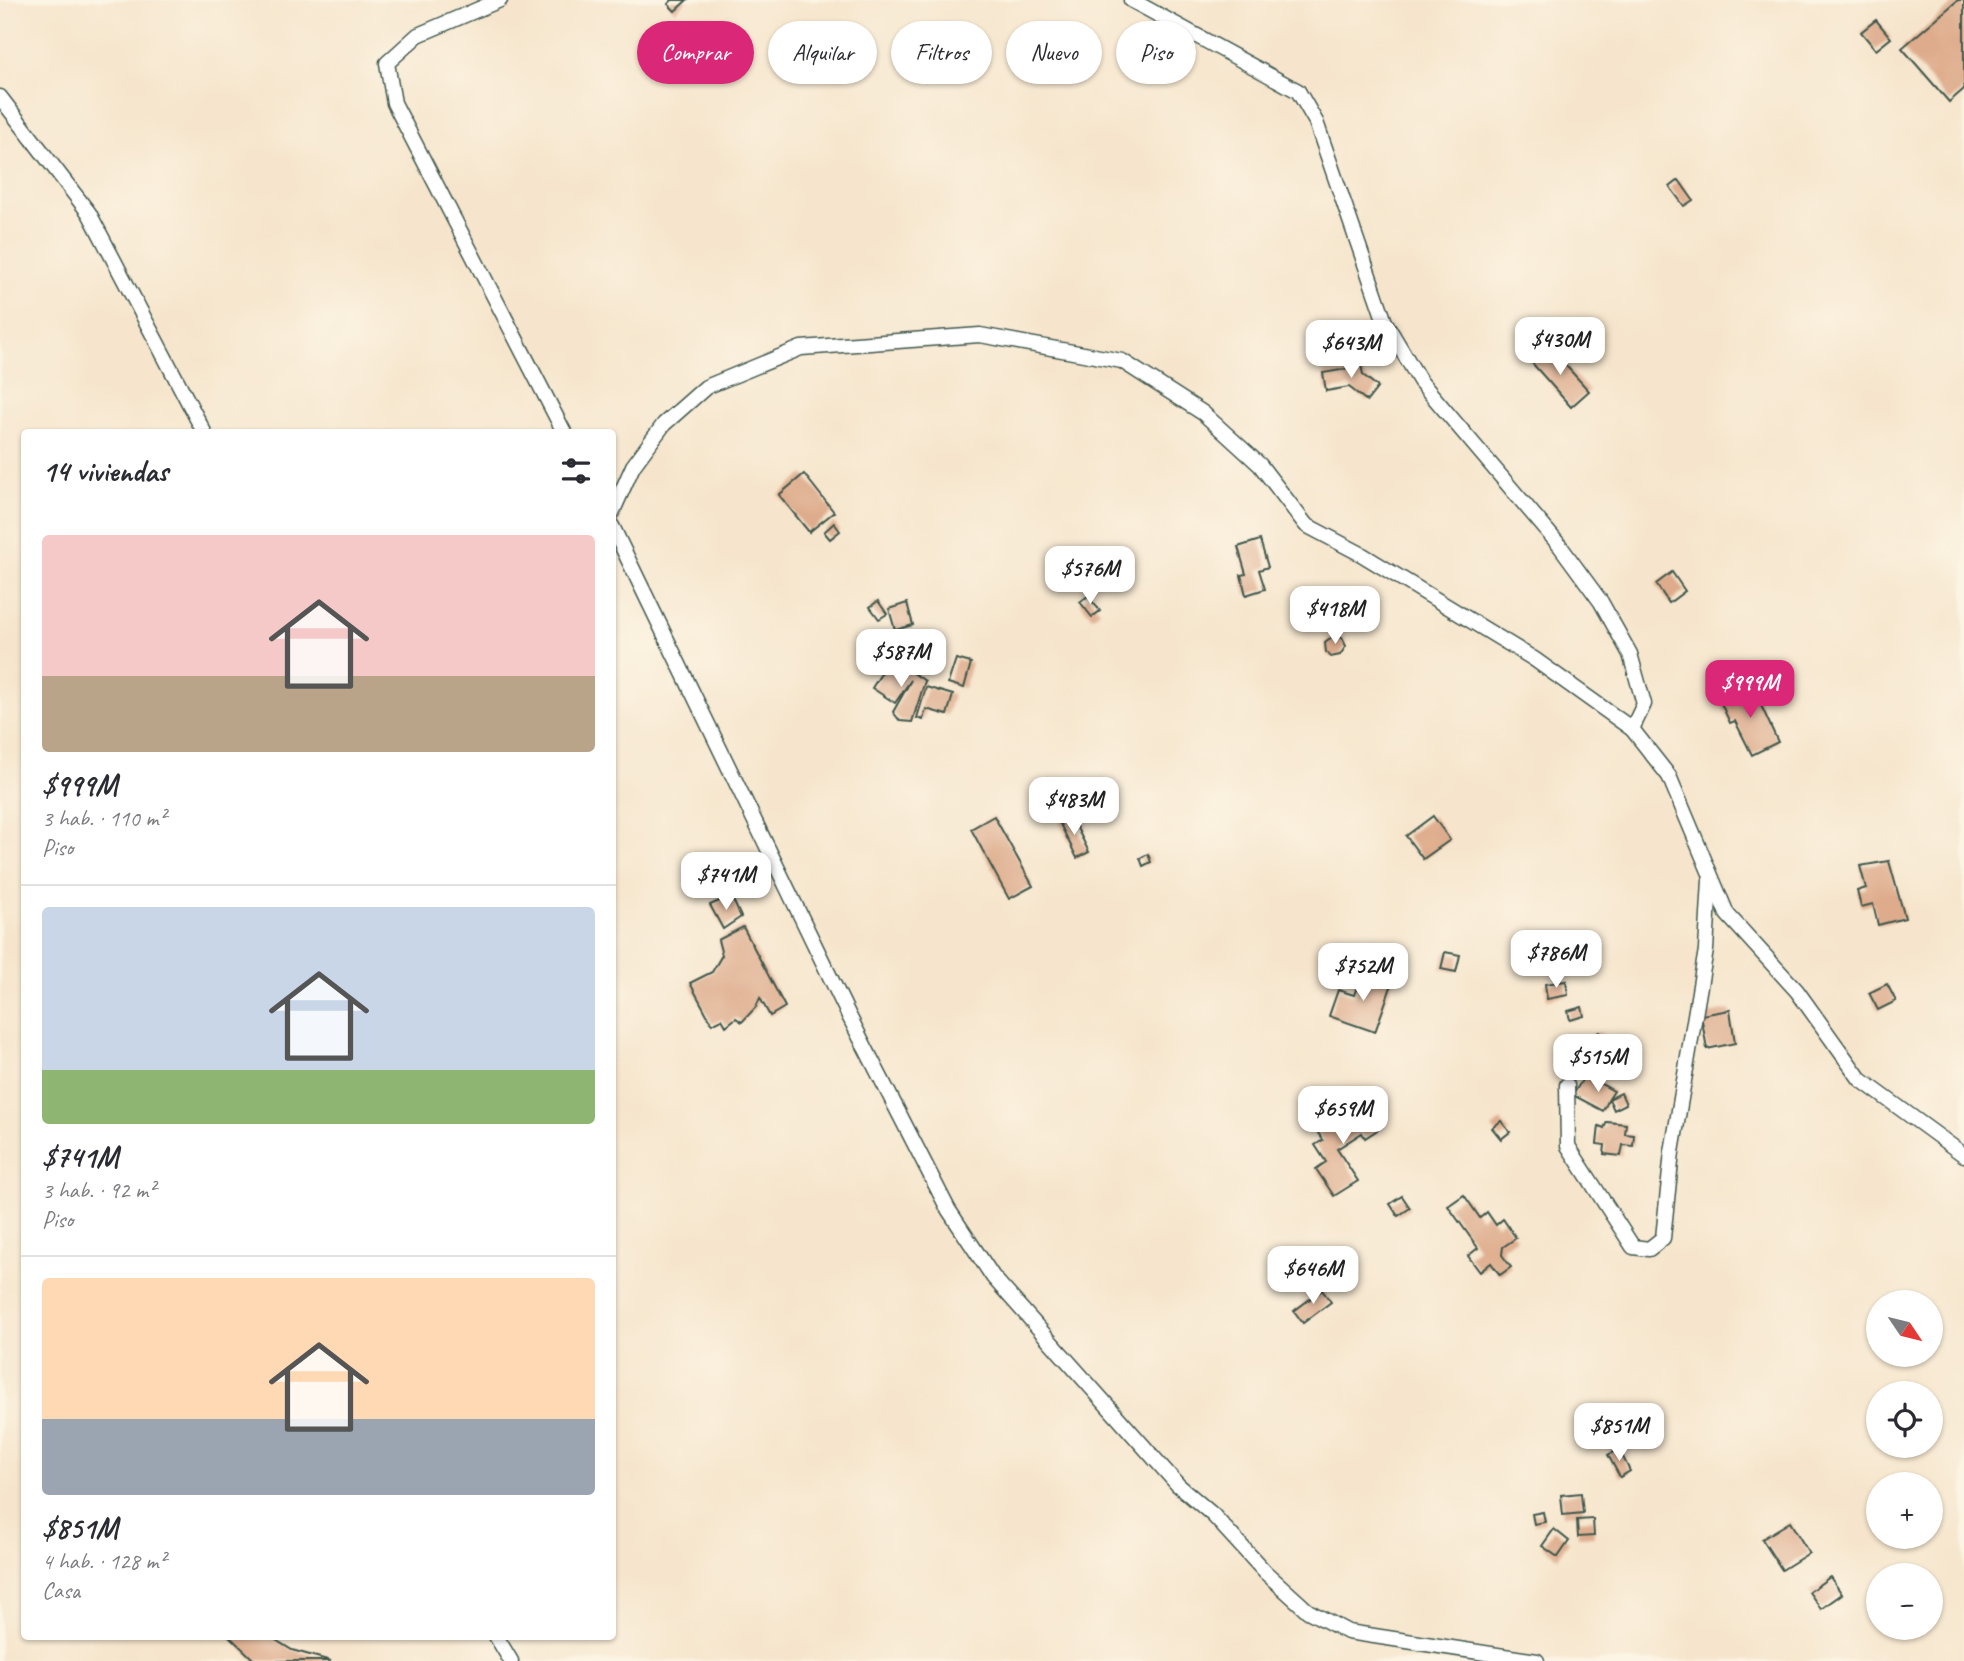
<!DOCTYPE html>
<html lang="es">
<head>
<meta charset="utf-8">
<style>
	body { margin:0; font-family:Caveat,sans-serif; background:#f2f2f3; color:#2b2b33; height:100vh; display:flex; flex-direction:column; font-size:26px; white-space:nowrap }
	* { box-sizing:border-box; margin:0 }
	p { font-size:23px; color:#7c7c81 }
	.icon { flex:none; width:38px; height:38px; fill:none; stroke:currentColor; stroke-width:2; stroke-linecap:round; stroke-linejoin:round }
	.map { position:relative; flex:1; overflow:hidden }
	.sheet { position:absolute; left:21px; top:429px; width:595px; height:1211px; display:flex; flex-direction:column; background:#fff; border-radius:7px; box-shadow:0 2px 5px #0004 }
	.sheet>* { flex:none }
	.hud { position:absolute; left:637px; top:21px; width:665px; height:63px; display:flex; gap:14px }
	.needle { width:46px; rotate:125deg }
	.controls { position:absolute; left:1866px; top:1290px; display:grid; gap:14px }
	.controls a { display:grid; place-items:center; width:77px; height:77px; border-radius:50%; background:#fff; box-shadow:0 2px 5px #0004; font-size:35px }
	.price { position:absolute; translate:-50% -60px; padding:0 16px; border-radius:14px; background:#fff; color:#222; font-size:23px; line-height:46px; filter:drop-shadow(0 2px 4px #0008) }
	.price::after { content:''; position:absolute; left:50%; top:42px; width:21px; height:16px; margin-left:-10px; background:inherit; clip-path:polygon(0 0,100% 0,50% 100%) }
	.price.current { background:#db2777; color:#fff }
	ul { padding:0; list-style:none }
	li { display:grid; align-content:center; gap:14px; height:371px; padding:0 21px }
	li+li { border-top:2px solid #e1e1e2 }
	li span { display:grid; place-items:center; height:217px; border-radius:7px; color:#555 }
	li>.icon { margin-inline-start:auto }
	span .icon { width:126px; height:126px; fill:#fffc; stroke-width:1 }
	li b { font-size:30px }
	h2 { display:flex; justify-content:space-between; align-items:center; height:84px; padding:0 21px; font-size:30px }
	.tag { padding:0 24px; border-radius:32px; background:#fff; box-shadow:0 2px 5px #0004; font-size:24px; line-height:63px }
	.tag.current { background:#db2777; color:#fff }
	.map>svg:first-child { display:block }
	.building { fill:#deac8c }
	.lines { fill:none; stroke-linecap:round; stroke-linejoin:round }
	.street-casing { stroke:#3f564b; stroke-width:17 }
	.street { stroke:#fff; stroke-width:14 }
</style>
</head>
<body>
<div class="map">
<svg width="1964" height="1661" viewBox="0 0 1964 1661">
	<rect width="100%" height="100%" fill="#fcf5e5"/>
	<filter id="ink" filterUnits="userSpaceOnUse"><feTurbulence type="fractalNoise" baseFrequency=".0143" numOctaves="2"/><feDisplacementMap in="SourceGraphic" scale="14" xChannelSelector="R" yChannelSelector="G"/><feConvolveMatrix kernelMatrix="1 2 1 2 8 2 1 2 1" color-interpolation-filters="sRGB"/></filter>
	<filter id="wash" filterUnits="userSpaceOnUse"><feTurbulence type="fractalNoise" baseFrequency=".00686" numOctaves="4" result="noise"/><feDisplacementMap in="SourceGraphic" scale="28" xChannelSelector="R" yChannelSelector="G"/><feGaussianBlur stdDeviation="1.57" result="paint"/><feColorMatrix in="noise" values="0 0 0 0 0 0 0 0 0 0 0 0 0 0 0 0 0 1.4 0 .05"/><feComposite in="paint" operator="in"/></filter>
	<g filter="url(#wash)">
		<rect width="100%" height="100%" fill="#f6e5cc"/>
		<g id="blocks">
			<!-- building -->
			<g class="building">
				<path d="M672,0H687L675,11L668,4Z"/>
				<path d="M1958,0H1964V89L1949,102L1902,48Z"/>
				<path d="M1876,20L1891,38L1876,50L1861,32Z"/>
				<path d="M1679,180L1693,200L1684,206L1670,187Z"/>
				<path d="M1549,347L1589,391L1571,407L1532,363Z"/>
				<path d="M1360,358L1363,375L1378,387L1367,401L1349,387L1326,391L1323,373L1347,369L1346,360Z"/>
				<path d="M804,474L834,512L809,532L779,495Z"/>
				<path d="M834,523L840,531L830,539L824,532Z"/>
				<path d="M1260,540L1268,567L1259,570L1265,589L1246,595L1241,575L1246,574L1238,547Z"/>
				<path d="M1672,572L1685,591L1669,603L1656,584Z"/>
				<path d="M1088,596L1100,611L1092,617L1080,602Z"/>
				<path d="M878,601L887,614L879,619L870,607Z"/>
				<path d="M907,603L913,625L895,630L889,609Z"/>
				<path d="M1334,636L1342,638L1346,646L1340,655L1331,657L1326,652L1325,643Z"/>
				<path d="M891,658L925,681L912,722L900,721L893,712L911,680L895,703L872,688Z"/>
				<path d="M956,659L971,663L964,688L948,683Z"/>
				<path d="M1752,686L1778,742L1752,755L1735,721L1730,723L1720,701Z"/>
				<path d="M926,687L953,695L947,715L926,709L923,720L917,718Z"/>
				<path d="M994,816L1033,886L1009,899L971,829Z"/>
				<path d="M1071,816L1089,852L1077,858L1059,822Z"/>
				<path d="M1433,816L1450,840L1423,859L1406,836Z"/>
				<path d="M1148,854L1151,862L1143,866L1140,858Z"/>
				<path d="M1889,861L1905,918L1878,925L1873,904L1861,907L1857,891L1866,888L1860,866Z"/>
				<path d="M731,896L741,917L723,929L710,905Z"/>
				<path d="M743,927L785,1007L770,1016L760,998L756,1007L742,1022L736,1018L726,1026L722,1019L712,1024L690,983L712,972L722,955L718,940Z"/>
				<path d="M1445,952L1460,955L1456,972L1441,969Z"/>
				<path d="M1370,973L1393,981L1375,1032L1329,1016L1338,990L1354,995L1358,984L1365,986Z"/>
				<path d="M1566,981L1568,995L1547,999L1545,984Z"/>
				<path d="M1887,984L1896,1001L1878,1010L1869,993Z"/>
				<path d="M1582,1007L1584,1016L1570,1020L1568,1011Z"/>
				<path d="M1730,1010L1735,1043L1707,1049L1701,1015Z"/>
				<path d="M1600,1032L1612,1061L1589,1071L1577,1042Z"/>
				<path d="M1585,1075L1614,1091L1609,1099L1621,1093L1626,1104L1614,1110L1609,1099L1603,1111L1573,1095Z"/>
				<path d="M1358,1104L1364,1114L1369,1108L1382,1127L1365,1138L1362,1133L1337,1149L1358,1181L1334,1196L1316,1169L1326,1162L1315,1145L1323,1140L1316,1130L1337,1116L1342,1122L1347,1118L1344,1112Z"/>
				<path d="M1501,1121L1510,1132L1501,1139L1492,1128Z"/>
				<path d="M1607,1122L1626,1124L1625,1134L1634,1135L1633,1146L1623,1145L1621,1156L1604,1154L1605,1145L1597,1144L1599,1126L1604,1128Z"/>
				<path d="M1464,1195L1480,1218L1487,1212L1496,1225L1503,1219L1516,1238L1503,1247L1502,1255L1511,1267L1500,1275L1491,1263L1480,1272L1468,1256L1478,1248L1448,1206Z"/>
				<path d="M1402,1196L1410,1208L1398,1216L1390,1204Z"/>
				<path d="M1322,1290L1331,1302L1303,1323L1294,1311Z"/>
				<path d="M1619,1449L1630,1471L1620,1477L1608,1455Z"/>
				<path d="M1581,1493L1583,1513L1563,1515L1561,1495Z"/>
				<path d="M1543,1512L1545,1522L1534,1524L1532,1514Z"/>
				<path d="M1593,1519L1594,1536L1578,1537L1577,1520Z"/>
				<path d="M1790,1522L1809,1553L1782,1570L1762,1539Z"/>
				<path d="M1554,1529L1569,1541L1558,1557L1542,1546Z"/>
				<path d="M1830,1577L1842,1594L1821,1609L1809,1592Z"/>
				<path d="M229,1636H269L292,1650L331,1661H255Z"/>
			</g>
		</g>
	</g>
	<g filter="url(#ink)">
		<use href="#blocks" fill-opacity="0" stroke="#3f564b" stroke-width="2"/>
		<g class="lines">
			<!-- street casing -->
			<g class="street-casing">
				<g id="street">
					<path d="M500,0L418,35L387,63L394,103L564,432"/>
					<path d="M1131,0L1298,91L1316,122L1385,322L1420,381L1560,546L1601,602L1630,654L1644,704L1632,729"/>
					<path d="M0,97L89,213L204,432"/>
					<path d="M612,513L633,466L664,424L706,387L801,348L980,335L1122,361L1203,413L1260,465L1306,525L1361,554L1534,659L1632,729L1669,776L1727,914L1797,991L1860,1079L1964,1155"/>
					<path d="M612,526L849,1016L948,1209L993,1277L1178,1485L1213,1515L1265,1572L1308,1611L1348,1632L1537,1661"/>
					<path d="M1567,1085L1568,1146L1633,1247L1649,1249L1663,1238L1672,1152L1706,950L1710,880"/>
					<path d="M496,1636L511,1661"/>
				</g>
			</g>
			<!-- street -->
			<use href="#street" class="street"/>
		</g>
	</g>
</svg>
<div class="controls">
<a><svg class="needle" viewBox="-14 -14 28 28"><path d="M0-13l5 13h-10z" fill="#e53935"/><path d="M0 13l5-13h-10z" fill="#7c7c81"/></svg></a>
<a><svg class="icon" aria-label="locate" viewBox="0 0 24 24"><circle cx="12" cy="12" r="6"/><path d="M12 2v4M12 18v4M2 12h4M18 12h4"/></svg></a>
<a>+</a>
<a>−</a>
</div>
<b class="price" style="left:1560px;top:377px">$430M</b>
<b class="price" style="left:1351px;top:380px">$643M</b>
<b class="price" style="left:1090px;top:606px">$576M</b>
<b class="price" style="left:1335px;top:646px">$418M</b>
<b class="price" style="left:901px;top:689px">$587M</b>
<b class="price current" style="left:1750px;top:720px">$999M</b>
<b class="price" style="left:1074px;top:837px">$483M</b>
<b class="price" style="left:726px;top:912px">$741M</b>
<b class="price" style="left:1556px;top:990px">$786M</b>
<b class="price" style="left:1363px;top:1003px">$752M</b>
<b class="price" style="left:1598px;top:1094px">$515M</b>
<b class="price" style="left:1343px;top:1146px">$659M</b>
<b class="price" style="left:1313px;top:1306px">$646M</b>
<b class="price" style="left:1619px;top:1463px">$851M</b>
<div class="hud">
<a class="tag current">Comprar</a>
<a class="tag">Alquilar</a>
<a class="tag">Filtros</a>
<a class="tag">Nuevo</a>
<a class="tag">Piso</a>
</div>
<section class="sheet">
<h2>14 viviendas<svg class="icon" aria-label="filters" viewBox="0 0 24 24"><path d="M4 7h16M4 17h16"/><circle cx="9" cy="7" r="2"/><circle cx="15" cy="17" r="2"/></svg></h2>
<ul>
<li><span style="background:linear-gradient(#f6c9c9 65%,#b9a48a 0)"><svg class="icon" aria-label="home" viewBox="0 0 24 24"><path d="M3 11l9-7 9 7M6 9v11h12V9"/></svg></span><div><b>$999M</b><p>3 hab. · 110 m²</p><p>Piso</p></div></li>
<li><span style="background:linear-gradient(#c9d6e8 75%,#8fb573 0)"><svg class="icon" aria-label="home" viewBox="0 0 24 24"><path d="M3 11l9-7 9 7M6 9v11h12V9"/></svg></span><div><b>$741M</b><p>3 hab. · 92 m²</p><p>Piso</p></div></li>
<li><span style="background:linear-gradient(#ffd9b3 65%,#9aa5b1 0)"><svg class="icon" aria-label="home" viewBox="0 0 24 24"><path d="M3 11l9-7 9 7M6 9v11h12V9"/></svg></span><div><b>$851M</b><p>4 hab. · 128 m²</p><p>Casa</p></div></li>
</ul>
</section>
</div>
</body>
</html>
